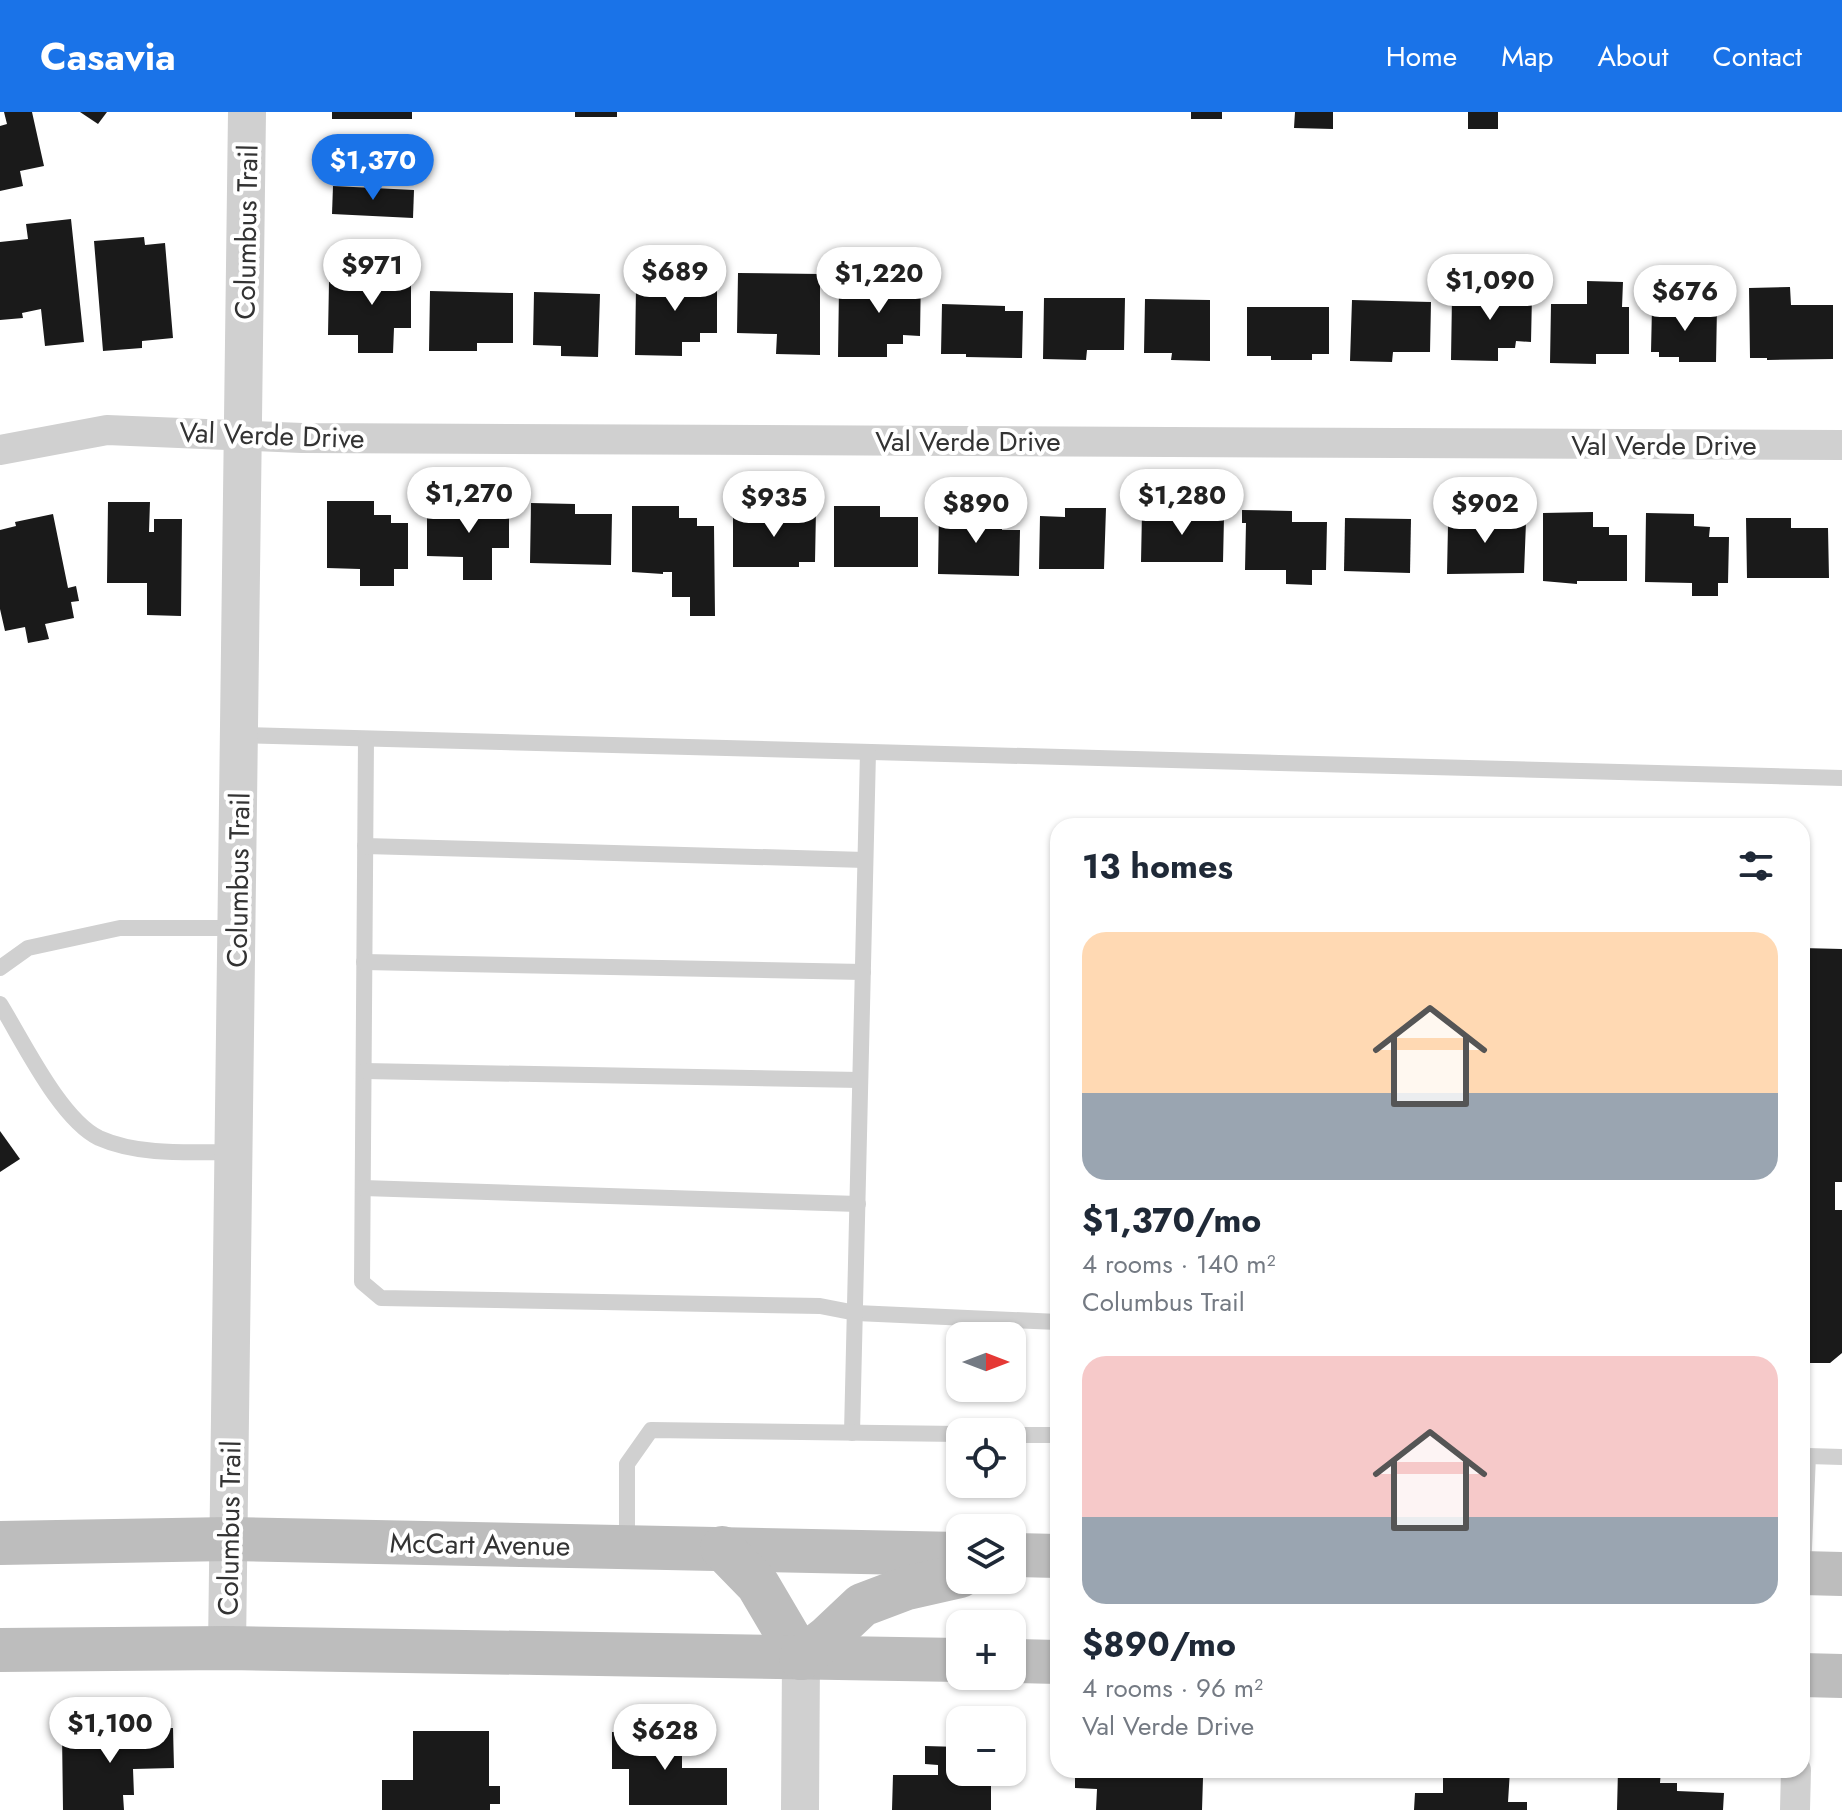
<!DOCTYPE html>
<html lang="en">
<head>
<meta charset="utf-8">
<style>
	body { margin:0; font-family:Jost,sans-serif; background:#f6f6f7; color:#1f2937; height:100vh; display:flex; flex-direction:column; font-size:30px; white-space:nowrap }
	* { box-sizing:border-box; margin:0 }
	p { font-size:26px; color:#747a83 }
	.icon { flex:none; width:44px; height:44px; fill:none; stroke:currentColor; stroke-width:2; stroke-linecap:round; stroke-linejoin:round }
	.map { position:relative; flex:1; overflow:hidden }
	.details { position:absolute; left:1050px; top:706px; width:760px; height:960px; display:flex; flex-direction:column; background:#fff; border-radius:24px; box-shadow:0 2px 6px #0004 }
	.details>* { flex:none }
	.needle { width:52px; rotate:90deg }
	.fabs { position:absolute; left:946px; top:1210px; display:grid; gap:16px }
	.fabs a { display:grid; place-items:center; width:80px; height:80px; border-radius:16px; background:#fff; box-shadow:0 2px 6px #0004; font-size:40px }
	.price { position:absolute; translate:-50% -68px; padding:0 18px; border-radius:28px; background:#fff; color:#222; font-size:26px; line-height:52px; filter:drop-shadow(0 2px 4px #0008) }
	.price::after { content:''; position:absolute; left:50%; top:48px; width:24px; height:18px; margin-left:-12px; background:inherit; clip-path:polygon(0 0,100% 0,50% 100%) }
	.price.selected { background:#1a73e8; color:#fff }
	ul { padding:0; list-style:none }
	li { display:grid; align-content:center; gap:16px; height:424px; padding:0 32px }
	li span { display:grid; place-items:center; height:248px; border-radius:24px; color:#555 }
	li>.icon { margin-inline-start:auto }
	span .icon { width:144px; height:144px; fill:#fffc; stroke-width:1 }
	li b { font-size:34px }
	h2 { display:flex; justify-content:space-between; align-items:center; height:96px; padding:0 32px; font-size:34px }
	header { display:flex; align-items:center; gap:48px; box-sizing:border-box; height:112px; padding:0 40px; background:#1a73e8; color:#fff }
	header strong { font-size:38px }
	nav { display:flex; gap:44px; margin-inline-start:auto; font-size:28px }
	.map>svg:first-child { display:block }
	.building { fill:#1a1a1a }
	.lines { fill:none; stroke-linecap:round; stroke-linejoin:round }
	.service { stroke:#d0d0d0; stroke-width:16 }
	.minor { stroke:#d0d0d0; stroke-width:30 }
	.tertiary { stroke:#d0d0d0; stroke-width:38 }
	.secondary { stroke:#bdbdbd; stroke-width:44 }
	.labels { text-anchor:middle; stroke-width:8; stroke-linejoin:round; paint-order:stroke }
	.street-label { font-size:28px; fill:#333; stroke:#fff }
</style>
</head>
<body>
<header>
<strong>Casavia</strong>
<nav><a>Home</a><a>Map</a><a>About</a><a>Contact</a></nav>
</header>
<div class="map">
<svg width="1842" height="1698" viewBox="0 0 1842 1698">
	<rect width="100%" height="100%" fill="#fff"/>
	<!-- building -->
	<g class="building">
		<path d="M4,0H32L44,54L20,59L23,74L0,79V14L7,12Z"/>
		<path d="M80,0H107L98,12Z"/>
		<rect x="332" y="0" width="80" height="7"/>
		<rect x="575" y="0" width="42" height="5"/>
		<rect x="1191" y="0" width="31" height="7"/>
		<path d="M1295,0H1333V17L1294,16Z"/>
		<rect x="1468" y="0" width="30" height="17"/>
		<path d="M333,74L414,78L413,106L332,102Z"/>
		<path d="M71,107L84,230L45,234L41,197L22,201L23,206L0,208V130L28,127L26,112Z"/>
		<path d="M144,125L145,133L165,131L173,226L142,229V236L103,239L94,129Z"/>
		<path d="M364,151L411,152V216H394L393,241H358V223H328L329,170H364Z"/>
		<path d="M673,155L712,156V171H698V176H717V221H700V230H682V244L635,243L636,175L673,176Z"/>
		<path d="M881,159H921L920,224L903,223V232H887V245H838L839,176L881,177Z"/>
		<path d="M738,161L820,162V243L776,242L777,222L737,221Z"/>
		<path d="M1491,162H1512L1511,183H1532L1531,230L1516,229L1515,236H1498V249L1451,248L1452,184L1490,185Z"/>
		<path d="M1587,169L1623,170L1622,195H1629V242H1596V252L1550,251L1551,192H1587Z"/>
		<path d="M1790,175L1791,193H1833V247L1767,248V246H1750L1749,176Z"/>
		<path d="M430,179L513,181V231H477V239H429Z"/>
		<path d="M534,180L600,182L598,245L561,244V234L533,233Z"/>
		<path d="M1044,186H1125L1124,238H1087L1086,248L1043,247Z"/>
		<path d="M1145,187L1210,188V249L1171,248L1172,241H1144Z"/>
		<path d="M1352,188L1431,190L1430,240H1393L1392,250L1350,249Z"/>
		<path d="M942,192L1005,194V199H1023L1022,246L966,245V242H941Z"/>
		<path d="M1247,195H1329V242H1312V248H1271V244H1247Z"/>
		<path d="M1652,195H1717L1716,250H1679V245H1659V240H1651Z"/>
		<path d="M327,389H374V403H391V411H408V457H394V474H360V457L327,456Z"/>
		<path d="M108,390H150L149,420H154V407H182L181,504L147,503V471H107Z"/>
		<path d="M455,391H509V436H492V468H463V445L427,444V396H455Z"/>
		<path d="M531,391L575,392V402H612L611,453L530,451Z"/>
		<path d="M632,394H679V406H697V414H714L715,504H690V485H672V460H663V462L632,460Z"/>
		<path d="M834,394H880V405H918V455H834Z"/>
		<path d="M1065,396H1106L1104,457H1039L1040,404L1065,405Z"/>
		<path d="M797,397H816L815,450H799V455H733V400H797Z"/>
		<path d="M939,397L986,398V409H1002V418H1020L1019,464L938,462Z"/>
		<path d="M1168,398L1208,399V405H1224L1223,450H1141L1142,400L1168,401Z"/>
		<path d="M1242,398L1292,399V410H1327L1326,458H1312V473L1286,472V458H1245L1246,411H1242Z"/>
		<path d="M1593,400V415H1609V423H1627V469H1577V472L1543,469V401Z"/>
		<path d="M1445,401L1493,402V409L1526,410L1524,461L1447,462L1448,413H1445Z"/>
		<path d="M1646,401L1694,402V414L1710,415L1709,425H1729L1728,471H1718V484H1692V471L1645,470Z"/>
		<path d="M53,402L68,476L76,474L79,489L71,490L74,506L45,512L49,527L28,531L25,515L5,519L0,497V418L16,414L15,410Z"/>
		<path d="M1345,406L1411,407L1410,461L1344,459Z"/>
		<path d="M1746,406H1791V416H1828L1829,466H1747Z"/>
		<path d="M1802,836L1842,837V1070H1835V1098H1842V1241L1830,1251H1802Z"/>
		<path d="M0,1019L20,1047L0,1060Z"/>
		<path d="M128,1616H173L174,1656L133,1657L134,1683H123L124,1698H63L62,1621H128Z"/>
		<path d="M413,1619H489V1674H500V1692H490V1698H382V1668H413Z"/>
		<path d="M612,1620H682V1656H727V1693H629V1657H612Z"/>
		<path d="M925,1634L960,1635V1660H991V1698H892L893,1663H938V1653L925,1652Z"/>
		<path d="M1075,1658H1162V1666H1203L1202,1698H1096L1097,1677L1075,1676Z"/>
		<path d="M1443,1658H1510L1508,1690H1527V1698H1414L1415,1681H1443Z"/>
		<path d="M1618,1658H1661L1660,1671H1677V1679L1724,1681L1723,1698H1617Z"/>
	</g>
	<g class="lines">
		<!-- service -->
		<g class="service">
			<path d="M240,623L1842,666"/>
			<path d="M366,627L362,1170L381,1186L820,1194L856,1201L1058,1210"/>
			<path d="M365,734L865,748"/>
			<path d="M364,850L863,860"/>
			<path d="M0,856L28,836L120,816H236"/>
			<path d="M0,892C23,929 60,1007 99,1026C139,1044 191,1040 234,1040"/>
			<path d="M364,959L860,968"/>
			<path d="M363,1076L858,1092"/>
			<path d="M852,1321L868,640"/>
			<path d="M1012,1323H1058"/>
			<path d="M627,1434V1352L651,1318L960,1322"/>
			<path d="M1803,1459L1808,1344L1842,1345"/>
		</g>
		<!-- minor -->
		<g class="minor">
			<path d="M0,338L107,318L302,326L1842,333"/>
			<path d="M1795,1698L1796,1658"/>
		</g>
		<!-- tertiary -->
		<g class="tertiary">
			<path d="M227,1536L247,0"/>
			<path d="M800,1698L801,1546"/>
		</g>
		<!-- secondary -->
		<g class="secondary">
			<path d="M0,1431L229,1427L960,1442"/>
			<path d="M722,1436L758,1473L801,1546"/>
			<path d="M1012,1443L1058,1444"/>
			<path d="M1802,1461L1842,1462"/>
			<path d="M0,1538L227,1536L960,1548"/>
			<path d="M801,1546L827,1526L862,1493L907,1476L960,1464"/>
			<path d="M1012,1549L1058,1550"/>
			<path d="M1802,1563L1842,1564"/>
		</g>
	</g>
	<g class="labels">
		<!-- street labels -->
		<g class="street-label">
			<text transform="translate(246 120) rotate(-89)" y="10">Columbus Trail</text>
			<text transform="translate(272 323) rotate(2)" y="10">Val Verde Drive</text>
			<text x="968" y="339">Val Verde Drive</text>
			<text x="1664" y="343">Val Verde Drive</text>
			<text transform="translate(238 768) rotate(-89)" y="10">Columbus Trail</text>
			<text transform="translate(229 1416) rotate(-89)" y="10">Columbus Trail</text>
			<text transform="translate(480 1432) rotate(1)" y="10">McCart Avenue</text>
		</g>
	</g>
</svg>
<div class="fabs">
<a><svg class="needle" viewBox="-14 -14 28 28"><path d="M0-13l5 13h-10z" fill="#e53935"/><path d="M0 13l5-13h-10z" fill="#747a83"/></svg></a>
<a><svg class="icon" aria-label="locate" viewBox="0 0 24 24"><circle cx="12" cy="12" r="6"/><path d="M12 2v4M12 18v4M2 12h4M18 12h4"/></svg></a>
<a><svg class="icon" aria-label="layers" viewBox="0 0 24 24"><path d="M12 4l9 5-9 5-9-5zM3 14l9 5 9-5"/></svg></a>
<a>+</a>
<a>−</a>
</div>
<b class="price selected" style="left:373px;top:90px">$1,370</b>
<b class="price" style="left:372px;top:195px">$971</b>
<b class="price" style="left:675px;top:201px">$689</b>
<b class="price" style="left:879px;top:203px">$1,220</b>
<b class="price" style="left:1490px;top:210px">$1,090</b>
<b class="price" style="left:1685px;top:221px">$676</b>
<b class="price" style="left:469px;top:423px">$1,270</b>
<b class="price" style="left:1182px;top:425px">$1,280</b>
<b class="price" style="left:774px;top:427px">$935</b>
<b class="price" style="left:976px;top:433px">$890</b>
<b class="price" style="left:1485px;top:433px">$902</b>
<b class="price" style="left:110px;top:1653px">$1,100</b>
<b class="price" style="left:665px;top:1660px">$628</b>
<section class="details">
<h2>13 homes<svg class="icon" aria-label="filters" viewBox="0 0 24 24"><path d="M4 7h16M4 17h16"/><circle cx="9" cy="7" r="2"/><circle cx="15" cy="17" r="2"/></svg></h2>
<ul>
<li><span style="background:linear-gradient(#ffd9b3 65%,#9aa5b1 0)"><svg class="icon" aria-label="home" viewBox="0 0 24 24"><path d="M3 11l9-7 9 7M6 9v11h12V9"/></svg></span><div><b>$1,370/mo</b><p>4 rooms · 140 m²</p><p>Columbus Trail</p></div></li>
<li><span style="background:linear-gradient(#f6c9c9 65%,#9aa5b1 0)"><svg class="icon" aria-label="home" viewBox="0 0 24 24"><path d="M3 11l9-7 9 7M6 9v11h12V9"/></svg></span><div><b>$890/mo</b><p>4 rooms · 96 m²</p><p>Val Verde Drive</p></div></li>
</ul>
</section>
</div>
</body>
</html>
